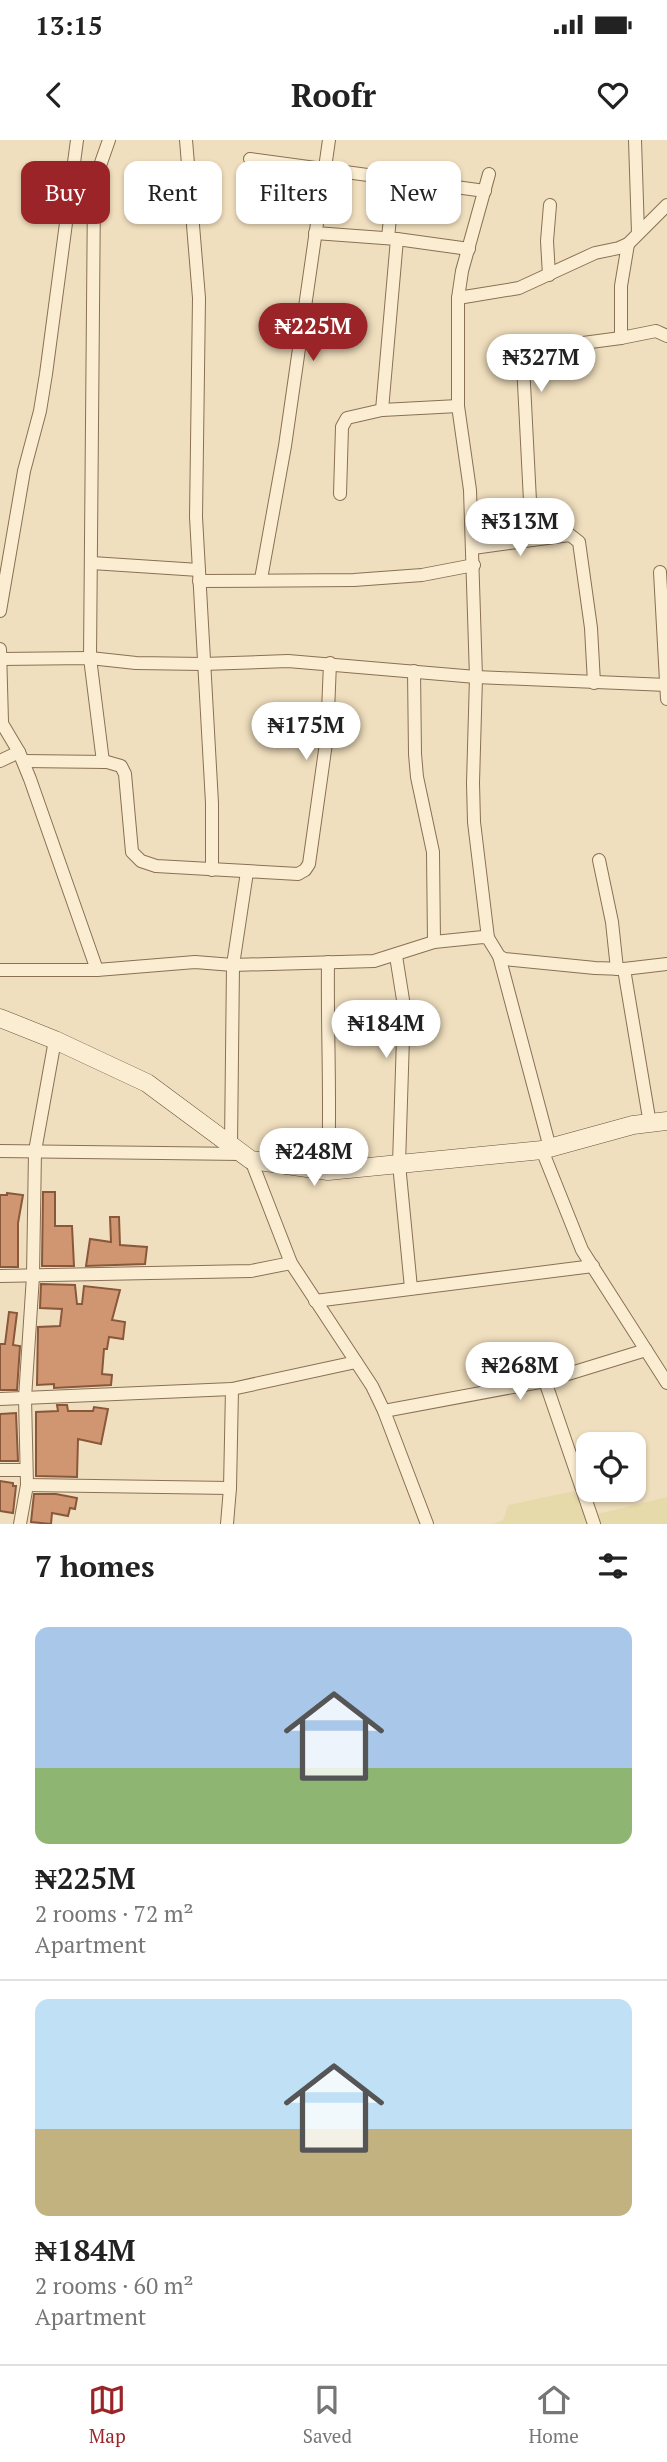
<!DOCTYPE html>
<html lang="en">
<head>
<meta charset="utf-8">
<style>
	body { margin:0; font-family:"PT Serif",serif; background:#f6f6f6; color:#222; height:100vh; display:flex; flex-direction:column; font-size:26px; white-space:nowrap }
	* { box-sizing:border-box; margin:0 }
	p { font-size:23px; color:#767676 }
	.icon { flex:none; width:38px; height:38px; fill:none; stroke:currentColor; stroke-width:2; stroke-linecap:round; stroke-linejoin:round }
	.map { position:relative; height:1384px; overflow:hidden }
	.details { display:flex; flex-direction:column; background:#fff; flex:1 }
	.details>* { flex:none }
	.guide { position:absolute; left:21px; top:21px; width:626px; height:63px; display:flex; gap:14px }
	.buttons { position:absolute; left:576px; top:1292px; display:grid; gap:14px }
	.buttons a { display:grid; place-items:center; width:70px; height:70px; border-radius:14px; background:#fff; box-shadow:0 2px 5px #0004; font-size:35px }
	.price { position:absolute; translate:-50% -60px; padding:0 16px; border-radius:24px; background:#fff; color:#222; font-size:23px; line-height:46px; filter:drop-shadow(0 2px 4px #0008) }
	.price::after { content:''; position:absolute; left:50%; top:42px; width:21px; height:16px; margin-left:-10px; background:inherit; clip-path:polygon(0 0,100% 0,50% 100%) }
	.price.selected { background:#9a2428; color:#fff }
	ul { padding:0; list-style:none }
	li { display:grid; align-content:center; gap:14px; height:371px; padding:0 35px }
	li+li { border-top:2px solid #e0e0e0 }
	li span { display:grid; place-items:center; height:217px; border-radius:14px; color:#555 }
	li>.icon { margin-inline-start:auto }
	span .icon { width:126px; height:126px; fill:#fffc; stroke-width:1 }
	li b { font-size:30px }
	h2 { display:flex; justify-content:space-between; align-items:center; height:84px; padding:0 35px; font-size:30px }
	.tag { padding:0 24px; border-radius:14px; background:#fff; box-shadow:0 2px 5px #0004; font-size:24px; line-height:63px }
	.tag.selected { background:#9a2428; color:#fff }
	.status { display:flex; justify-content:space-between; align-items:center; height:49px; padding:0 35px; background:#fff; direction:ltr }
	.status svg { height:19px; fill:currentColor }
	header { display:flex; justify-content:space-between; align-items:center; height:91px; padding:0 35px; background:#fff; font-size:32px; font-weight:600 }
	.tabs { display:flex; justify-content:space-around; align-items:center; height:98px; border-top:2px solid #e0e0e0; background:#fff; font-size:19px; color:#767676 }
	.tabs a { display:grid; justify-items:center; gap:4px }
	.tabs .selected { color:#9a2428 }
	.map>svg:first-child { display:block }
	.farmland { fill:#e6daab }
	.building { fill:#d09672; stroke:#89583b; stroke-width:2 }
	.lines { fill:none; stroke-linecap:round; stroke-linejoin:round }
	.street-casing { stroke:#897056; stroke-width:14 }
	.secondary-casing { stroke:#6a513a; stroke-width:19 }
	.street { stroke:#faedd2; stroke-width:12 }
	.secondary { stroke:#faedd2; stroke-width:18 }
</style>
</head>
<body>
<div class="status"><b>13:15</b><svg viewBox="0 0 49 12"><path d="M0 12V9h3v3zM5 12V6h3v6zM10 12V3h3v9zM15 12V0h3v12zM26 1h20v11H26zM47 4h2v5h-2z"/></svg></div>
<header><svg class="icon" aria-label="back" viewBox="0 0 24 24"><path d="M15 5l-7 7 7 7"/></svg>Roofr<svg class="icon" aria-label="heart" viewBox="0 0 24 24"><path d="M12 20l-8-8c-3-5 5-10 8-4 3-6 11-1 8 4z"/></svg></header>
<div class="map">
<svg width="667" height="1384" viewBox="0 0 667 1384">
	<rect width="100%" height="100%" fill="#f0dfbe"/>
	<!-- farmland -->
	<path class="farmland" d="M574,1351L585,1377L667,1357V1384H493L503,1380L508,1365Z"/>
	<!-- building -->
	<g class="building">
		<path d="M43,1052H55V1086H72L74,1126H42Z"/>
		<path d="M7,1053L23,1055L18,1083V1127H0V1055H7Z"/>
		<path d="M110,1077H119L120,1105L147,1107L145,1124L86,1126L90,1099L111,1102Z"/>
		<path d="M41,1144L75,1145L77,1164H82L84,1146L120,1150L112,1180L125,1182L123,1199L109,1197L107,1209H104L102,1234L112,1235L111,1245L54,1248V1244L37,1245L38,1187L60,1186L62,1169L40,1168Z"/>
		<path d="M9,1172L17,1173L13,1205L20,1206L17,1250H0V1204H5Z"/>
		<path d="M57,1265H67L68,1271H93L94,1267L108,1269L101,1304L78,1299L77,1337L36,1336V1272L58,1271Z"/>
		<path d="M16,1273L18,1321H0V1274Z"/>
		<path d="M0,1341L13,1343V1346H16L13,1373L0,1371Z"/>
		<path d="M34,1354H56L77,1358L75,1369L70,1368L68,1376L52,1373L51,1384L31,1382Z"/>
	</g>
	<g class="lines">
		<!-- street casing -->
		<g class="street-casing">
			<g id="street">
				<path d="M186,0L199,158L196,377L212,663V730"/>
				<path d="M635,0L638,93"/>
				<path d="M250,19L485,51"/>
				<path d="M315,93L397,99L469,109"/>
				<path d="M388,98L394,38"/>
				<path d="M549,135L547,101L550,65"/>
				<path d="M458,158L519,148L595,113L619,108L628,104L667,65"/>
				<path d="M621,198V146L628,104"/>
				<path d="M382,270L397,99"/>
				<path d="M340,354L342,287L347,278L382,270L458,266"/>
				<path d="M532,400L523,224L525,214L530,210L621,198L656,191L667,196"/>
				<path d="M473,408L570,395L579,402L591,488L594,543"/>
				<path d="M92,423L199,430"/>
				<path d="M660,432L667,559"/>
				<path d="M261,439L285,306L329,0"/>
				<path d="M199,441L354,440L422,435L474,425"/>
				<path d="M0,471L24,331L40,271L46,234L77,0"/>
				<path d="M0,509L2,582"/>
				<path d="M0,519L90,518L136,523L203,524L288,521L476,537L667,545"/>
				<path d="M414,531L415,614L417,637L433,712L434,802"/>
				<path d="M0,580L19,612L30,639L97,830"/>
				<path d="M0,621L19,612"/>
				<path d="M23,621L107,622L121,626L125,634L132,712L141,721L156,726L298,734L305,730L309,724L327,596L330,523"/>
				<path d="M103,622L90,518L94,51L96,37L109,0"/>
				<path d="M599,720L612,782L617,829"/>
				<path d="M488,798L474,682L473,643L476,537L470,350L458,266V158L462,131L489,34"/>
				<path d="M396,816L404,866L399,1024L411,1148"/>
				<path d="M499,816L550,1008"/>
				<path d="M328,822C327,892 331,961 328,1031"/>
				<path d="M624,829L650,984"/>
				<path d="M0,830H97L195,822L233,825L374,821L434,802L483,797L488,798L499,816L504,819L595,828L624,829L667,824"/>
				<path d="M231,1005L233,825L247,732"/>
				<path d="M542,1010L582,1110L667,1243"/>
				<path d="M0,1011L242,1014"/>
				<path d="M251,1020L291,1123L372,1246L384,1271L427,1384"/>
				<path d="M0,1136L251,1131L291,1123"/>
				<path d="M315,1161L593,1126"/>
				<path d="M545,1241L594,1384"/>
				<path d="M0,1259L232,1249L356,1222"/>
				<path d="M384,1271L545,1241L646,1210"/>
				<path d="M0,1330H26"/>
				<path d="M27,1345L230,1348"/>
				<path d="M20,1384L27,1345L25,1258L33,1136L35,1011L55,900"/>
				<path d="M227,1384L230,1348L232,1249"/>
			</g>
		</g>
		<!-- secondary casing -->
		<g class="secondary-casing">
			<path id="secondary" d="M0,878L55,900L147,943L251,1020L328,1031L542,1010L633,985L667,981"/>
		</g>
		<!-- street -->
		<use href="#street" class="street"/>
		<!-- secondary -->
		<use href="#secondary" class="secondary"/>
	</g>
</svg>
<div class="buttons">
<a><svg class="icon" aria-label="locate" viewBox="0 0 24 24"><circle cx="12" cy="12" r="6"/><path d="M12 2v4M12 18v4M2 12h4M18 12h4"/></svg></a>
</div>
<b class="price selected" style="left:313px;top:223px">₦225M</b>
<b class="price" style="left:541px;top:254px">₦327M</b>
<b class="price" style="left:520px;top:418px">₦313M</b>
<b class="price" style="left:306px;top:622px">₦175M</b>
<b class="price" style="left:386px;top:920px">₦184M</b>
<b class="price" style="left:314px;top:1048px">₦248M</b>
<b class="price" style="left:520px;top:1262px">₦268M</b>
<div class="guide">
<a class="tag selected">Buy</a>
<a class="tag">Rent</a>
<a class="tag">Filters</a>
<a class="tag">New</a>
</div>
</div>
<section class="details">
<h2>7 homes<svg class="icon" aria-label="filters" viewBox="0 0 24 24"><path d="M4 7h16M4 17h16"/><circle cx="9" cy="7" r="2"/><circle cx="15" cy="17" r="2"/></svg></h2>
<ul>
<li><span style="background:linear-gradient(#a9c7e8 65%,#8fb573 0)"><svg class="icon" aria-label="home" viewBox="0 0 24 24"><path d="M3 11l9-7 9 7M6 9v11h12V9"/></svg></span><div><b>₦225M</b><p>2 rooms · 72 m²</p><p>Apartment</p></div></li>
<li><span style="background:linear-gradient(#bfe0f5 60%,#c2b280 0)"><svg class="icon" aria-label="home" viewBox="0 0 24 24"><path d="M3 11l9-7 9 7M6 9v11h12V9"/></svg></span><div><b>₦184M</b><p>2 rooms · 60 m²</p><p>Apartment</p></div></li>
</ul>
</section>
<nav class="tabs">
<a class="selected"><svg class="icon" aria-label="map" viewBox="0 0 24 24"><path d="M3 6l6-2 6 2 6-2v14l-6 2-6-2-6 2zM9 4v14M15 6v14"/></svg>Map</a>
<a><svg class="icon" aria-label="saved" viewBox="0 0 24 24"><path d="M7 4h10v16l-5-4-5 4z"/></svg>Saved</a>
<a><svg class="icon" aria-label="home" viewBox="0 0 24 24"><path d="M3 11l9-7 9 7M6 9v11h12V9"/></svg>Home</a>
</nav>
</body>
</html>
